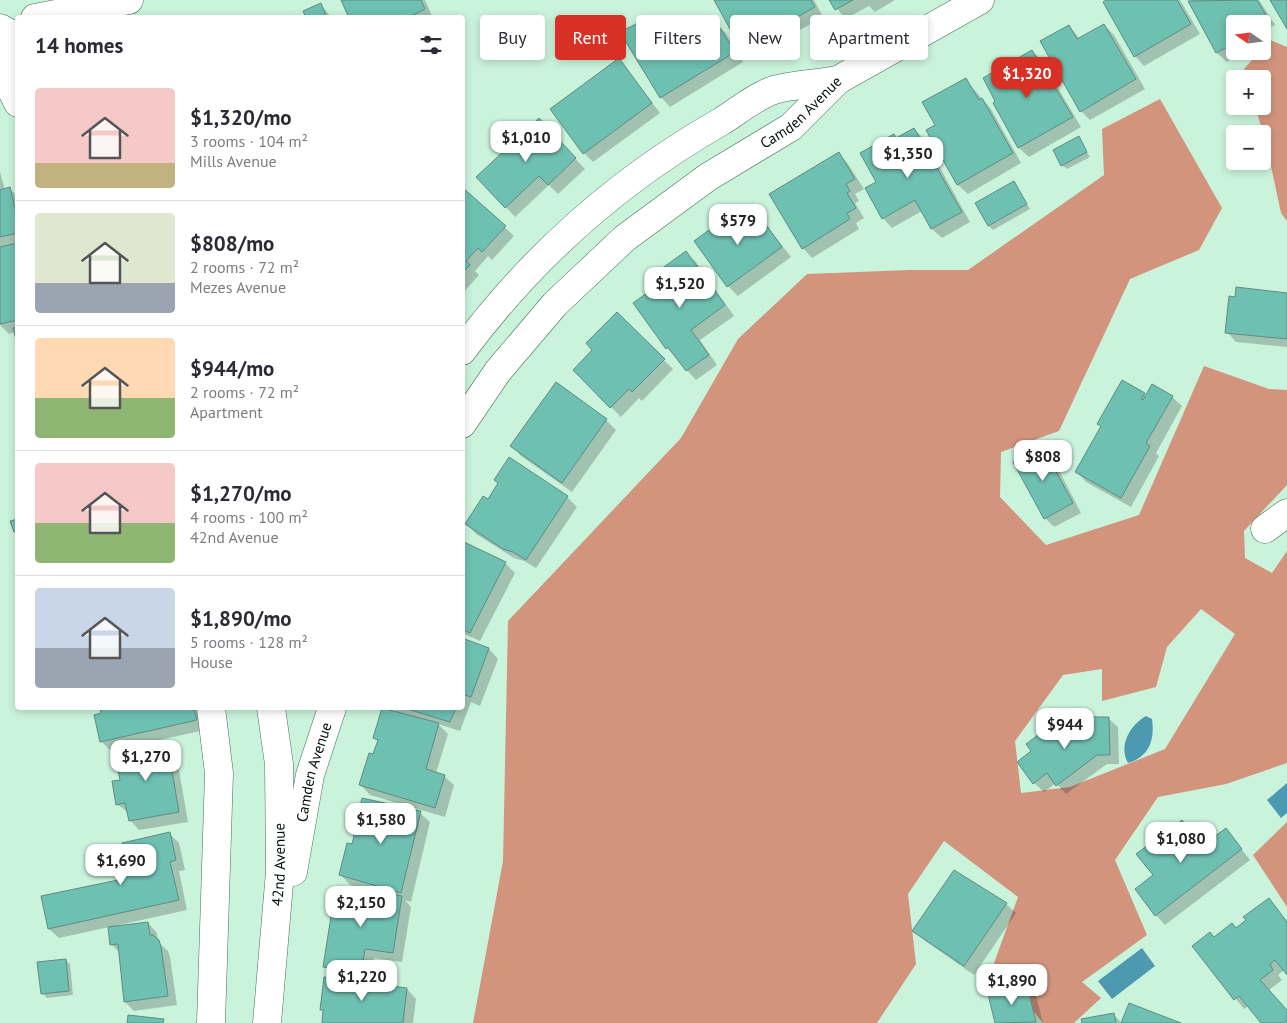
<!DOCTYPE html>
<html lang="en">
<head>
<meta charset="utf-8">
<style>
	body { margin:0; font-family:"PT Sans",sans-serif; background:#f2f2f3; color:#2b2b33; height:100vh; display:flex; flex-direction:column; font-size:19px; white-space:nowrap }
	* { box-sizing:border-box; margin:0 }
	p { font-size:16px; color:#7c7c81 }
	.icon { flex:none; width:28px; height:28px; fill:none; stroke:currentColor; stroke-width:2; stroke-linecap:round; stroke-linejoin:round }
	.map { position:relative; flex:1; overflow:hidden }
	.details { position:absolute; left:15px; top:15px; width:450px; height:695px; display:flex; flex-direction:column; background:#fff; border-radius:5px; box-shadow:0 2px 8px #0003 }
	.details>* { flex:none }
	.banner { position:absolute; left:480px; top:15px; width:475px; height:45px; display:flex; gap:10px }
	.needle { width:32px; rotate:284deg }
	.controls { position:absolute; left:1226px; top:15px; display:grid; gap:10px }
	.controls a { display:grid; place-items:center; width:45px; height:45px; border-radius:5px; background:#fff; box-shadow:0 2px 8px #0003; font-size:25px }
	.price { position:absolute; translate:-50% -42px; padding:0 11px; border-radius:10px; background:#fff; color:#222; font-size:16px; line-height:32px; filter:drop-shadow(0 1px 2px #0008) }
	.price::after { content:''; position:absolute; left:50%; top:30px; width:15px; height:11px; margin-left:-8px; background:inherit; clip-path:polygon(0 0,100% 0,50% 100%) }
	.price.on { background:#d93025; color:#fff }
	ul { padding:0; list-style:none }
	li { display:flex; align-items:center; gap:15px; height:125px; padding:0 20px }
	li+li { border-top:1px solid #e1e1e2 }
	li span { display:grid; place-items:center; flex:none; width:140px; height:100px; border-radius:5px; color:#555 }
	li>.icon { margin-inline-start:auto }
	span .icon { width:60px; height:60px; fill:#fffc; stroke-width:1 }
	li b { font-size:21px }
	h2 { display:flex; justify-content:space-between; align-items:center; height:60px; padding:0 20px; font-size:21px }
	.tag { padding:0 18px; border-radius:5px; background:#fff; box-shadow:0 2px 8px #0003; font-size:18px; line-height:45px }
	.tag.on { background:#d93025; color:#fff }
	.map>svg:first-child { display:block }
	.forest { fill:#d3947d; fill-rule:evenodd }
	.water { fill:#4c99b1 }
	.shadow { fill:#0003 }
	.building { fill:#6ec0b1; stroke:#5e8c83 }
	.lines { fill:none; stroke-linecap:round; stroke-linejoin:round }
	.minor-casing { stroke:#476c58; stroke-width:29 }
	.minor { stroke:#fff; stroke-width:28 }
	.labels { text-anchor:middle; stroke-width:5; stroke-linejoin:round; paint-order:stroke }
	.street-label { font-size:15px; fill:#031009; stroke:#fff }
</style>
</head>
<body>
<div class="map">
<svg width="1287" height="1023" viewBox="0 0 1287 1023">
	<rect width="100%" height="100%" fill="#caf3dc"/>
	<!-- forest -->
	<g class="forest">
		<path d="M1270,40L1287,47V221L1281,213L1266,143L1255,106H1262V79H1247L1244,69L1260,51H1262Z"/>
		<path d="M1160,99L1222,208L1199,250L1130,279L1059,431L1001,452L1000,497L1046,545L1139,515L1204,366L1269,389L1287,390V485L1244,531L1245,558L1272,573L1287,551V763L1226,784L1158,797L1115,860L1147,935L1082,982L1101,998L1074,1023H1043L994,963L1018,897L944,841L908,894L916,964L877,1023H473L503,861L508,621L681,438L738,339L807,274L909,270H968L1104,175L1102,129ZM1201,609L1235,634L1165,749L1070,787L1021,793L1015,741L1063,675L1102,669V701L1156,687L1167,647Z"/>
		<path d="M1287,822V907L1253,855Z"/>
	</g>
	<!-- water -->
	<g class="water">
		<path d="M1146,716L1152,719C1155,740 1149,757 1128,763C1118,746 1130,725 1146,716Z"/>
		<path d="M1287,783V813L1281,818L1267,800Z"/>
		<path d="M1142,948L1155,966L1112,999L1098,981Z"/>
	</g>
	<!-- shadow -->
	<g class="shadow">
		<path d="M344,0H425L433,18H351Z"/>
		<path d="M715,0H814L823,17L752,57L742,48Z"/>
		<path d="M831,0H895L875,12L869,6L845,19Z"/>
		<path d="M1108,0H1180L1200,34L1144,66L1135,56Z"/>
		<path d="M1190,0H1259L1275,25L1267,29L1271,37L1262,42V24H1235V51H1246L1227,62L1217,53Z"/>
		<path d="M321,5L332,18H307Z"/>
		<path d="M682,19L697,36L716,23L726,33L743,62L670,107L661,97L646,20L658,34Z"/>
		<path d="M1104,25L1114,35L1145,89L1090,120L1081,111L1069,26L1080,39Z"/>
		<path d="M1032,51L1042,61L1081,127L1029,157L1019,148L994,103Z"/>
		<path d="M619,59L660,113L593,162L584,153Z"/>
		<path d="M965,79L991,109L1021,163L968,194L958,185L928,131L937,126Z"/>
		<path d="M914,129L924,139L970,222L942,238L932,229L922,211L892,228L883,218L877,183L893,135L897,139Z"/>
		<path d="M548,130L585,169L558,194L549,185L515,217L506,207Z"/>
		<path d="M1079,138L1090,157L1067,169L1062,165Z"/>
		<path d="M839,154L848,164L864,189L855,194L859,201L855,203L864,218L856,223L859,229L812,258L803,248Z"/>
		<path d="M0,172L5,190L10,189L18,197V343L15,332L9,334L0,325Z"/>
		<path d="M1014,183L1030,209L993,230L989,226Z"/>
		<path d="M462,188L514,236L492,260L488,256L475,271L479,275L462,294Z"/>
		<path d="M752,207L791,257L738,296L728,286L696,242L717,226L726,235Z"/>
		<path d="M686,253L696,262L734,316L700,340L717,365L696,380L667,348L669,278Z"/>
		<path d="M1287,294V347L1236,342L1227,332Z"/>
		<path d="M617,314L673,369L642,401L639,398L621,417L574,370L594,350Z"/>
		<path d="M556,384L606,420L616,430L572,492L521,456L512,446Z"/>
		<path d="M1144,394L1146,397H1172L1182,406L1156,453L1159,456L1131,507L1086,482L1077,472L1102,427Z"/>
		<path d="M1042,448L1052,457L1081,513L1054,527L1045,518Z"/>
		<path d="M509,459L567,497L577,507L536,568L524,561L514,558L476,534L467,524L488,501L499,484Z"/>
		<path d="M462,543L505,563L515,573L480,641L462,633Z"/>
		<path d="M462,639L489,649L498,659L480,706L471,702L460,731L438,724L448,734L436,773L444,776L454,785L445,817L370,795L361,785L379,742L374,738L383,708L397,712L393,708H462Z"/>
		<path d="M101,708H201L205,730L122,748V750L167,743L176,753L188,822L139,830L130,820L129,813L117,804L121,781L116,750L111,751L101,741Z"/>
		<path d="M1108,718L1118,727L1119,764H1107L1066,794L1056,783L1044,792L1034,783L1033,751L1058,722L1065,729L1072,723L1083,735L1093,734Z"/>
		<path d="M420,813L430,822L411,902L405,900L411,907L402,962L374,958L370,982L334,976L325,967L339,912L372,891L350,885L341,875L356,835L351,831Z"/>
		<path d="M1182,821L1204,847L1226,830L1250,860L1165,925L1156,915L1154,876Z"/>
		<path d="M170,834L179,843L185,870L179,871L187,910L119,925V927L148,923L157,933L158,942L168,951L170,957L177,1005L134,1011L125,1002L120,953L112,945L109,927L59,938L49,929L119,880L129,866Z"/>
		<path d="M1268,899L1287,921V973L1284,970L1278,975L1282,980L1269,990L1287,1011V1023H1263L1248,1006L1244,1009L1194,946L1236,929Z"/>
		<path d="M1006,904L1016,913L974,975L924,940L914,930Z"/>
		<path d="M65,960L70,964L73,995L47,998L42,993Z"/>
		<path d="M1027,987L1036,996L1043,1023H996L990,995Z"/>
		<path d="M407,989L416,999L413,1023H323L324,1012L321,1009Z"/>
		<path d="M1113,1014L1122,1023H1083Z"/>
	</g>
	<!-- building -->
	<g class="building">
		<path d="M341,0H421L425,9L408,18H349Z"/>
		<path d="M714,0H811L815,7L741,49Z"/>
		<path d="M829,0H853L835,10Z"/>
		<path d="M1106,0H1177L1191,24L1134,57L1103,2Z"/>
		<path d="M1257,0L1266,15L1259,19L1261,24H1235V43L1216,53L1188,1Z"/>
		<path d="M1270,0H1287V29Z"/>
		<path d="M321,3L327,18H306L303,11Z"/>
		<path d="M683,17L694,36L716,22L735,52L660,98L621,34L625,32L624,30L646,19L655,34Z"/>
		<path d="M1104,24L1136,79L1080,112L1040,41L1069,25L1077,39Z"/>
		<path d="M1032,50L1073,117L1018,148L993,103L995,101L983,78Z"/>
		<path d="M619,58L652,103L583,154L550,109Z"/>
		<path d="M966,78L979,100L982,98L1013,153L957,185L926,130L935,125L922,102Z"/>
		<path d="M539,118L576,158L548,185L539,176L505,208L476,177Z"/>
		<path d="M914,128L962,212L931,229L915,200L882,219L865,188L876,182L860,153L894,134L896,138Z"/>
		<path d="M1079,136L1087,152L1061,166L1053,150Z"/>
		<path d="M839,152L855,179L846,184L850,191L847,193L856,208L847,213L850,219L802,249L769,194Z"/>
		<path d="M1014,181L1027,204L988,226L975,203Z"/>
		<path d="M10,187L18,220V233L0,237V190Z"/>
		<path d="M462,187L506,226L482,252L478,248L466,261L470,265L462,273Z"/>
		<path d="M752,205L782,247L727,287L694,241L717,224L725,235L730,231L725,225Z"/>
		<path d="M18,243V320L0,324V247Z"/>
		<path d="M686,251L725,305L691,330L709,355L686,371L668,347L666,349L633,303L668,278L661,269Z"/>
		<path d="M1236,287L1287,293V339L1225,333L1229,296L1235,297Z"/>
		<path d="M617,312L665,359L632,392L629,389L610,408L573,370L592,350L586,343Z"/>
		<path d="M18,327V348L13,328Z"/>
		<path d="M1122,380L1145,393L1141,399L1143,400L1152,384L1173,396L1146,443L1150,446L1121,498L1075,472L1101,426L1097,424Z"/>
		<path d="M556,382L607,419L562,483L510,446Z"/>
		<path d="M1042,446L1073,503L1044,519L1013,462Z"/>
		<path d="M509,457L568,496L526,560L513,552L503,549L465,524L483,496L488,499L498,483L494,480Z"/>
		<path d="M18,519V531L14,532L10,521Z"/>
		<path d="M462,541L506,562L470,633L462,629Z"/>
		<path d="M462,638L489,648L471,697L462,694Z"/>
		<path d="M100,708H194L197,720L100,742L94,715L101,713Z"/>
		<path d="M382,708L439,723L426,769L445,775L435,808L359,785L369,753L373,754L378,740L373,738Z"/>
		<path d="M404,708H456L450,722Z"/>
		<path d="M1091,717H1109L1110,755H1097L1056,786L1047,773L1033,784L1017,762L1031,751L1026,744L1058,720L1064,728L1072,722L1081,734L1092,733Z"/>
		<path d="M167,742L179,812L129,821L125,803L116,805L112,781L120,780L114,750Z"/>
		<path d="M362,798L421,811L401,893L339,875L347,843L352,844L355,832L350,831L353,815L358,816Z"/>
		<path d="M1182,820L1202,846L1226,828L1242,849L1155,916L1135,889L1153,875L1136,854Z"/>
		<path d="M170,832L176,860L170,862L179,900L48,929L41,896L118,880L115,868L127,865L122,843Z"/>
		<path d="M954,870L1007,903L964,966L912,931Z"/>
		<path d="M342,887L402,896L393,953L365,949L361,973L323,967L332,910L338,911Z"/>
		<path d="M1269,898L1287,922V975L1275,960L1270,964L1273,970L1260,980L1287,1010V1021L1284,1023H1261L1239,996L1234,1000L1192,946L1210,932L1214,937L1232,923L1236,928L1246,920L1243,917Z"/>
		<path d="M148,922L150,935H153L159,940L161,947L168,996L124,1002L118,944L110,945L108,927Z"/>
		<path d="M66,959L69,991L41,994L37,962Z"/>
		<path d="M324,977L407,988L403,1023H322L323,1010H320Z"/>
		<path d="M1027,985L1036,1022L995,1023L988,994Z"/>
		<path d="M1129,1003L1181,1023H1121Z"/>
		<path d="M1114,1013L1116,1023H1082L1081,1019Z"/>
		<path d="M128,1015L164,1019L163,1023H127Z"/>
	</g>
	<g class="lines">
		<!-- minor casing -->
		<g class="minor-casing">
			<g id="minor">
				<path d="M35,18L129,0"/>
				<path d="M0,28L18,38"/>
				<path d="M0,48L10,87L18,103"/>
				<path d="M462,351C532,257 620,179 722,121C738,111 756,96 774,90C794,84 818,84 838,80"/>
				<path id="s1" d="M462,424L498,371L555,304L625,238L708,177L791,127L838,80L980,0"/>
				<path d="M1265,529L1287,513"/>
				<path id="s2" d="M293,872L310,775L332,708"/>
				<path d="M211,1023L219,773L211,708"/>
				<path id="s3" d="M267,1023L280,872L279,764L271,708"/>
			</g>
		</g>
		<!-- minor -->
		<use href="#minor" class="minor"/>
	</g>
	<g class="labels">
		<!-- street labels -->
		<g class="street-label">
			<text dy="5" stroke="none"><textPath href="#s1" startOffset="465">Camden Avenue</textPath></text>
			<text dy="5" stroke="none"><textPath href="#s2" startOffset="102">Camden Avenue</textPath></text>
			<text dy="5" stroke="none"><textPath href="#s3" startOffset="159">42nd Avenue</textPath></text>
		</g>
	</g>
</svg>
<div class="controls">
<a><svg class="needle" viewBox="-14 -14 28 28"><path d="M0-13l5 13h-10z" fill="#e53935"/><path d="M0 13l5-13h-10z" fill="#7c7c81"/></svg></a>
<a>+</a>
<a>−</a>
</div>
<b class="price on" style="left:1027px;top:99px">$1,320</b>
<b class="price" style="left:526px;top:163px">$1,010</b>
<b class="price" style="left:908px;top:179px">$1,350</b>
<b class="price" style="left:738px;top:246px">$579</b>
<b class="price" style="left:680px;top:309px">$1,520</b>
<b class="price" style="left:1043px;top:482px">$808</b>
<b class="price" style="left:1065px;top:750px">$944</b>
<b class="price" style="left:146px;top:782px">$1,270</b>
<b class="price" style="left:381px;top:845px">$1,580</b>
<b class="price" style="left:1181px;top:864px">$1,080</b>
<b class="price" style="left:121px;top:886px">$1,690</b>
<b class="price" style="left:361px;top:928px">$2,150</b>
<b class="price" style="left:362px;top:1002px">$1,220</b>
<b class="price" style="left:1012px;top:1006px">$1,890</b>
<div class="banner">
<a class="tag">Buy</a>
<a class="tag on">Rent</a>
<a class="tag">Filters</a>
<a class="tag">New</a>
<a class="tag">Apartment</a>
</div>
<section class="details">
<h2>14 homes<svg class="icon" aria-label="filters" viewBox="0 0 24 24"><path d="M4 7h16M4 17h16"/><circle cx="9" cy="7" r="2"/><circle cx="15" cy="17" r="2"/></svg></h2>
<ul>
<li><span style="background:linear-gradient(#f6c9c9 75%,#c2b280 0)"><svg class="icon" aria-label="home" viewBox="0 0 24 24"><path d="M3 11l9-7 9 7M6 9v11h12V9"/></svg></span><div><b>$1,320/mo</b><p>3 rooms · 104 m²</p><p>Mills Avenue</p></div></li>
<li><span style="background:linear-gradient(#dfe7d0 70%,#9aa5b1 0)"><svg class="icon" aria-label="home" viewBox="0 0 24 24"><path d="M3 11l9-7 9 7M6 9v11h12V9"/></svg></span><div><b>$808/mo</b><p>2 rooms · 72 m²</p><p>Mezes Avenue</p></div></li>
<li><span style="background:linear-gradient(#ffd9b3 60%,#8fb573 0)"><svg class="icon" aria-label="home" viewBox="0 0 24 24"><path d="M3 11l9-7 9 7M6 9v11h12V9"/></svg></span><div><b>$944/mo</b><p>2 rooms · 72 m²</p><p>Apartment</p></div></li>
<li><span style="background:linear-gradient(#f6c9c9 60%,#8fb573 0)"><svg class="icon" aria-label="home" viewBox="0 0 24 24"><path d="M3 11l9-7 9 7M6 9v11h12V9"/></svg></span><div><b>$1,270/mo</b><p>4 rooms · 100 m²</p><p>42nd Avenue</p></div></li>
<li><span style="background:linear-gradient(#c9d6e8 60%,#9aa5b1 0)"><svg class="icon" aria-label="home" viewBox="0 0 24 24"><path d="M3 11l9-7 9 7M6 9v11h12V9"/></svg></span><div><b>$1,890/mo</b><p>5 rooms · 128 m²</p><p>House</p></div></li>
</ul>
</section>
</div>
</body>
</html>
